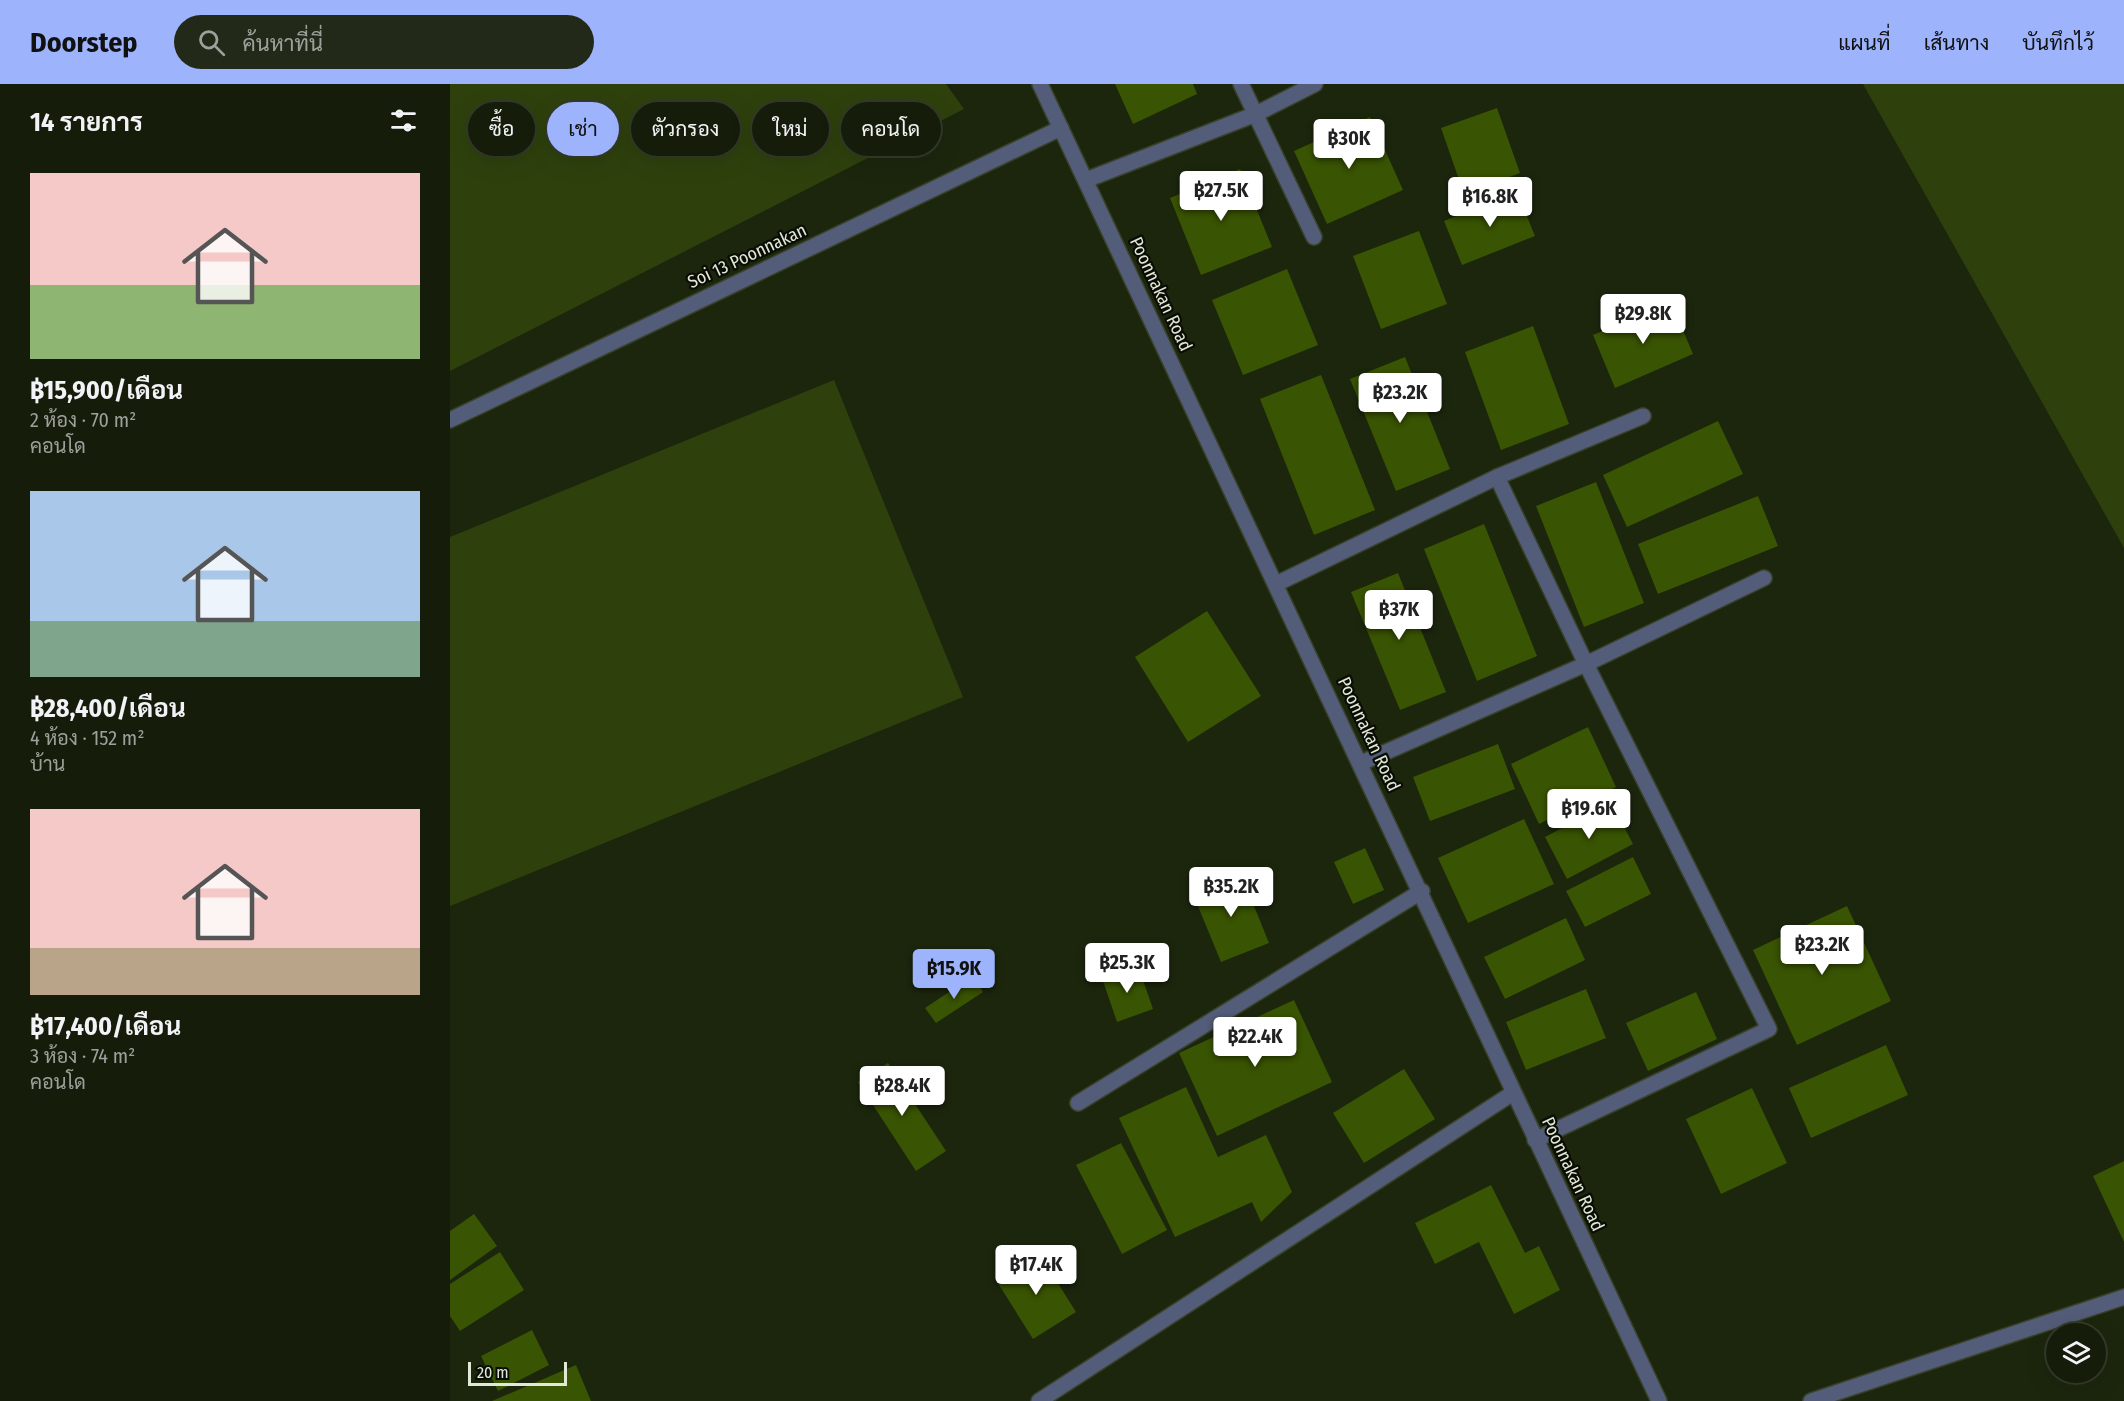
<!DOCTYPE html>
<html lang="th">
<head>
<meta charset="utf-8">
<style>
	body { margin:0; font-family:"Fira Sans Condensed",Sarabun,sans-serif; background:#222918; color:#f1f3f6; height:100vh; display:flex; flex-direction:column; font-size:22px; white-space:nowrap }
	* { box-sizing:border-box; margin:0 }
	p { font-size:20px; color:#9da19c }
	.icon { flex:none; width:33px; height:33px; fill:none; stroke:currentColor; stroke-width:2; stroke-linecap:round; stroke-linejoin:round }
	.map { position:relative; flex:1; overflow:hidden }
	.side { display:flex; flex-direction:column; background:#151c0a; width:450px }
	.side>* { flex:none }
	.hud { position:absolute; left:18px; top:18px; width:570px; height:54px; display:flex; gap:12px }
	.controls { position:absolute; left:1596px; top:1239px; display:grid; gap:12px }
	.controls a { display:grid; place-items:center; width:60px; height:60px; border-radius:50%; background:#151c0a; box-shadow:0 6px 24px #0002,0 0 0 2px #343a2b; font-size:30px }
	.scale { position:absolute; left:18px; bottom:15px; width:99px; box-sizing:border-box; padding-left:6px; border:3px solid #e1e8d8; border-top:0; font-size:16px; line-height:21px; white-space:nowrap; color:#e1e8d8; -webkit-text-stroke:4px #090d04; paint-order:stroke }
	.price { position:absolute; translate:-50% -51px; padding:0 14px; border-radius:6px; background:#fff; color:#222; font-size:20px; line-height:39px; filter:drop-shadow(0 2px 3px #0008) }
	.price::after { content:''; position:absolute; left:50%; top:36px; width:18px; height:14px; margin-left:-9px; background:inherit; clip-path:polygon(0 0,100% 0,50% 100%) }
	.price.selected { background:#9db4fd; color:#111 }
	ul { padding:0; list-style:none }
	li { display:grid; align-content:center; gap:12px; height:318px; padding:0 30px }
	li span { display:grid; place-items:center; height:186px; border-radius:0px; color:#555 }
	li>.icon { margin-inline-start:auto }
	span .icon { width:108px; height:108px; fill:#fffc; stroke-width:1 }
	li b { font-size:26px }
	h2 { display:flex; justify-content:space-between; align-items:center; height:72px; padding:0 30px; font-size:26px }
	.tag { padding:0 21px; border-radius:27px; background:#151c0a; box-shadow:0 6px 24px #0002,0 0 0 2px #343a2b; font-size:21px; line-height:54px }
	.tag.selected { background:#9db4fd; color:#111 }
	header { display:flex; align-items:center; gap:36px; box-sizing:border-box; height:84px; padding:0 30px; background:#9db4fd; color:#111 }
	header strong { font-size:28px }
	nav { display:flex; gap:33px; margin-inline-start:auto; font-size:21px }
	.search { width:420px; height:54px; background:#222918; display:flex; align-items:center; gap:15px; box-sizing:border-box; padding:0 21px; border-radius:33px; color:#9da19c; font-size:22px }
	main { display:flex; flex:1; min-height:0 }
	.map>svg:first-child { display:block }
	.green { fill:#2e410d }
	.building { fill:#395402 }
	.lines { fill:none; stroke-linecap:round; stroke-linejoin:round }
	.minor-casing { stroke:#384129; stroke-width:18 }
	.minor { stroke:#535c78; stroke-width:15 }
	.labels { text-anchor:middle; stroke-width:4.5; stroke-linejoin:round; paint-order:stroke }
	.street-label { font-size:18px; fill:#e1e8d8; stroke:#090d04 }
</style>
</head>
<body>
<header>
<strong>Doorstep</strong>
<div class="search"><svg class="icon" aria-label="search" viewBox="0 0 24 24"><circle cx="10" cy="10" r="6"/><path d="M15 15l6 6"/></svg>ค้นหาที่นี่</div>
<nav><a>แผนที่</a><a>เส้นทาง</a><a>บันทึกไว้</a></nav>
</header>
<main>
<section class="side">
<h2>14 รายการ<svg class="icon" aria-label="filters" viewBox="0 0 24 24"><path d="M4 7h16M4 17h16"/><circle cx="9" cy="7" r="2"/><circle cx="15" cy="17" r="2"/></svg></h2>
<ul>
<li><span style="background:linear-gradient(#f6c9c9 60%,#8fb573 0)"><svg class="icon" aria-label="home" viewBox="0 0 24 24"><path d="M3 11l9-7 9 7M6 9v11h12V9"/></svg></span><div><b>฿15,900/เดือน</b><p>2 ห้อง · 70 m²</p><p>คอนโด</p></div></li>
<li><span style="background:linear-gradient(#a9c7e8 70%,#7fa58c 0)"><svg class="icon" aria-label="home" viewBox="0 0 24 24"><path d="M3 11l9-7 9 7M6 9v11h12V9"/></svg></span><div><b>฿28,400/เดือน</b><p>4 ห้อง · 152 m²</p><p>บ้าน</p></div></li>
<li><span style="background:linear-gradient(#f6c9c9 75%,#b9a48a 0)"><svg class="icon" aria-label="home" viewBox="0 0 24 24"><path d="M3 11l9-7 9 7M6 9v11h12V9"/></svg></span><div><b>฿17,400/เดือน</b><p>3 ห้อง · 74 m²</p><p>คอนโด</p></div></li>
</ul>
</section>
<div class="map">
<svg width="1674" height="1317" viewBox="0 0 1674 1317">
	<rect width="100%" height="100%" fill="#1c260d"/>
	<!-- green -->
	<g class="green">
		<path d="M0,0H496L514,25L0,287Z"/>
		<path d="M1413,0H1674V464Z"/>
		<path d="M384,296L513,613L0,822V453Z"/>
	</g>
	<!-- building -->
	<g class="building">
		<path d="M665,0H743L747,10L683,40Z"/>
		<path d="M1047,24L1070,89L1014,110L991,44Z"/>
		<path d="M920,33L953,106L877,140L844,67Z"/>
		<path d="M790,85L822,163L751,191L720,114Z"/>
		<path d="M1067,108L1085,152L1012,181L994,137Z"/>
		<path d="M969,147L997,220L931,245L903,172Z"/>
		<path d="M837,185L868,261L793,291L762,216Z"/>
		<path d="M1221,218L1243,270L1165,304L1143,251Z"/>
		<path d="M1083,242L1119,340L1051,366L1015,268Z"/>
		<path d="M955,273L1000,385L946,407L900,295Z"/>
		<path d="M871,291L925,426L864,451L810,315Z"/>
		<path d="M1268,337L1293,390L1177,443L1153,391Z"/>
		<path d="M1146,398L1194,519L1134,543L1086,422Z"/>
		<path d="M1308,412L1328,462L1208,510L1188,460Z"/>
		<path d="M1034,440L1087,572L1027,597L974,465Z"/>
		<path d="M948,489L996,608L950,626L901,508Z"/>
		<path d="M757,527L811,612L738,658L685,573Z"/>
		<path d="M1138,643L1166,703L1089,740L1061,680Z"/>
		<path d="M1048,660L1065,705L980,737L963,693Z"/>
		<path d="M1161,718L1183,760L1117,795L1095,753Z"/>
		<path d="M1074,735L1104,800L1018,839L988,774Z"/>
		<path d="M915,764L934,806L903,820L884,778Z"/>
		<path d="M1183,773L1201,810L1135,843L1116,807Z"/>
		<path d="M791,790L819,859L771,878L743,810Z"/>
		<path d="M1397,822L1441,917L1347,961L1303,866Z"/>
		<path d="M1116,834L1135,876L1055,915L1034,873Z"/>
		<path d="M688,882L703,925L667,938L652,894Z"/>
		<path d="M523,892L533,908L486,939L475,924Z"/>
		<path d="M1136,905L1156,954L1076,986L1056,938Z"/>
		<path d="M1246,908L1267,955L1198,987L1176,939Z"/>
		<path d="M844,916L882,998L767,1052L729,969Z"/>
		<path d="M1436,961L1458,1011L1361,1054L1339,1004Z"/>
		<path d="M438,979L496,1067L466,1087L408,998Z"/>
		<path d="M954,985L985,1035L914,1079L883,1029Z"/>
		<path d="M736,1003L768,1073L816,1051L842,1108L811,1138L802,1118L725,1153L669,1034Z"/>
		<path d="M1302,1004L1337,1079L1271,1110L1236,1035Z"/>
		<path d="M671,1059L717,1146L672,1170L626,1081Z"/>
		<path d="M1674,1077V1158L1643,1092Z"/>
		<path d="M1041,1101L1075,1169L1089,1162L1110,1206L1064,1230L1029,1158L985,1180L965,1139Z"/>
		<path d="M24,1130L47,1162L0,1196V1147Z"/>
		<path d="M50,1168L74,1206L10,1247L0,1232V1200Z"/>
		<path d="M589,1169L626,1228L583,1255L546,1196Z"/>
		<path d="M82,1246L99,1281L48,1307L31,1272Z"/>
		<path d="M126,1281L141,1317H42Z"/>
	</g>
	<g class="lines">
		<!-- minor casing -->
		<g class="minor-casing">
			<g id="minor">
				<path d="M590,0L1209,1317"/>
				<path d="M791,0L864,153"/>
				<path d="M636,96L806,30L865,0"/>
				<path d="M0,336L611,44"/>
				<path d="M1047,393L1136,580L1319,945L1085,1056"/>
				<path d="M826,500L1047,393L1193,332"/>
				<path d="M911,679L1136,580L1314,494"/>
				<path d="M628,1019L972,807"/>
				<path d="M589,1317L1063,1009"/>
				<path d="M1361,1317L1674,1213"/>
			</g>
		</g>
		<!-- minor -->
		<use href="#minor" class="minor"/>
	</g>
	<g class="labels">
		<!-- street labels -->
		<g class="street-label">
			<text transform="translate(297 172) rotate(-25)" y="6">Soi 13 Poonnakan</text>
			<text transform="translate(711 210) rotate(65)" y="6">Poonnakan Road</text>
			<text transform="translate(919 650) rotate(65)" y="6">Poonnakan Road</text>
			<text transform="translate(1123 1090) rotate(65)" y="6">Poonnakan Road</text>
		</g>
	</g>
</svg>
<div class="controls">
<a><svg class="icon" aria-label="layers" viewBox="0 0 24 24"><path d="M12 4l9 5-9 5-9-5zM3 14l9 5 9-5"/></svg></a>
</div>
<div class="scale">20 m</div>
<b class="price" style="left:899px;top:86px">฿30K</b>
<b class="price" style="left:771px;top:138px">฿27.5K</b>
<b class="price" style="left:1040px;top:144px">฿16.8K</b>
<b class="price" style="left:1193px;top:261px">฿29.8K</b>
<b class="price" style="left:950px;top:340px">฿23.2K</b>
<b class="price" style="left:949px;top:557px">฿37K</b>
<b class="price" style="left:1139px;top:756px">฿19.6K</b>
<b class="price" style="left:781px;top:834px">฿35.2K</b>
<b class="price" style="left:1372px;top:892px">฿23.2K</b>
<b class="price" style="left:677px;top:910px">฿25.3K</b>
<b class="price selected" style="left:504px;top:916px">฿15.9K</b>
<b class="price" style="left:805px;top:984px">฿22.4K</b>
<b class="price" style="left:452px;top:1033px">฿28.4K</b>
<b class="price" style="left:586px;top:1212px">฿17.4K</b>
<div class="hud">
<a class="tag">ซื้อ</a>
<a class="tag selected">เช่า</a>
<a class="tag">ตัวกรอง</a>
<a class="tag">ใหม่</a>
<a class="tag">คอนโด</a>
</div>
</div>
</main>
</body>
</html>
